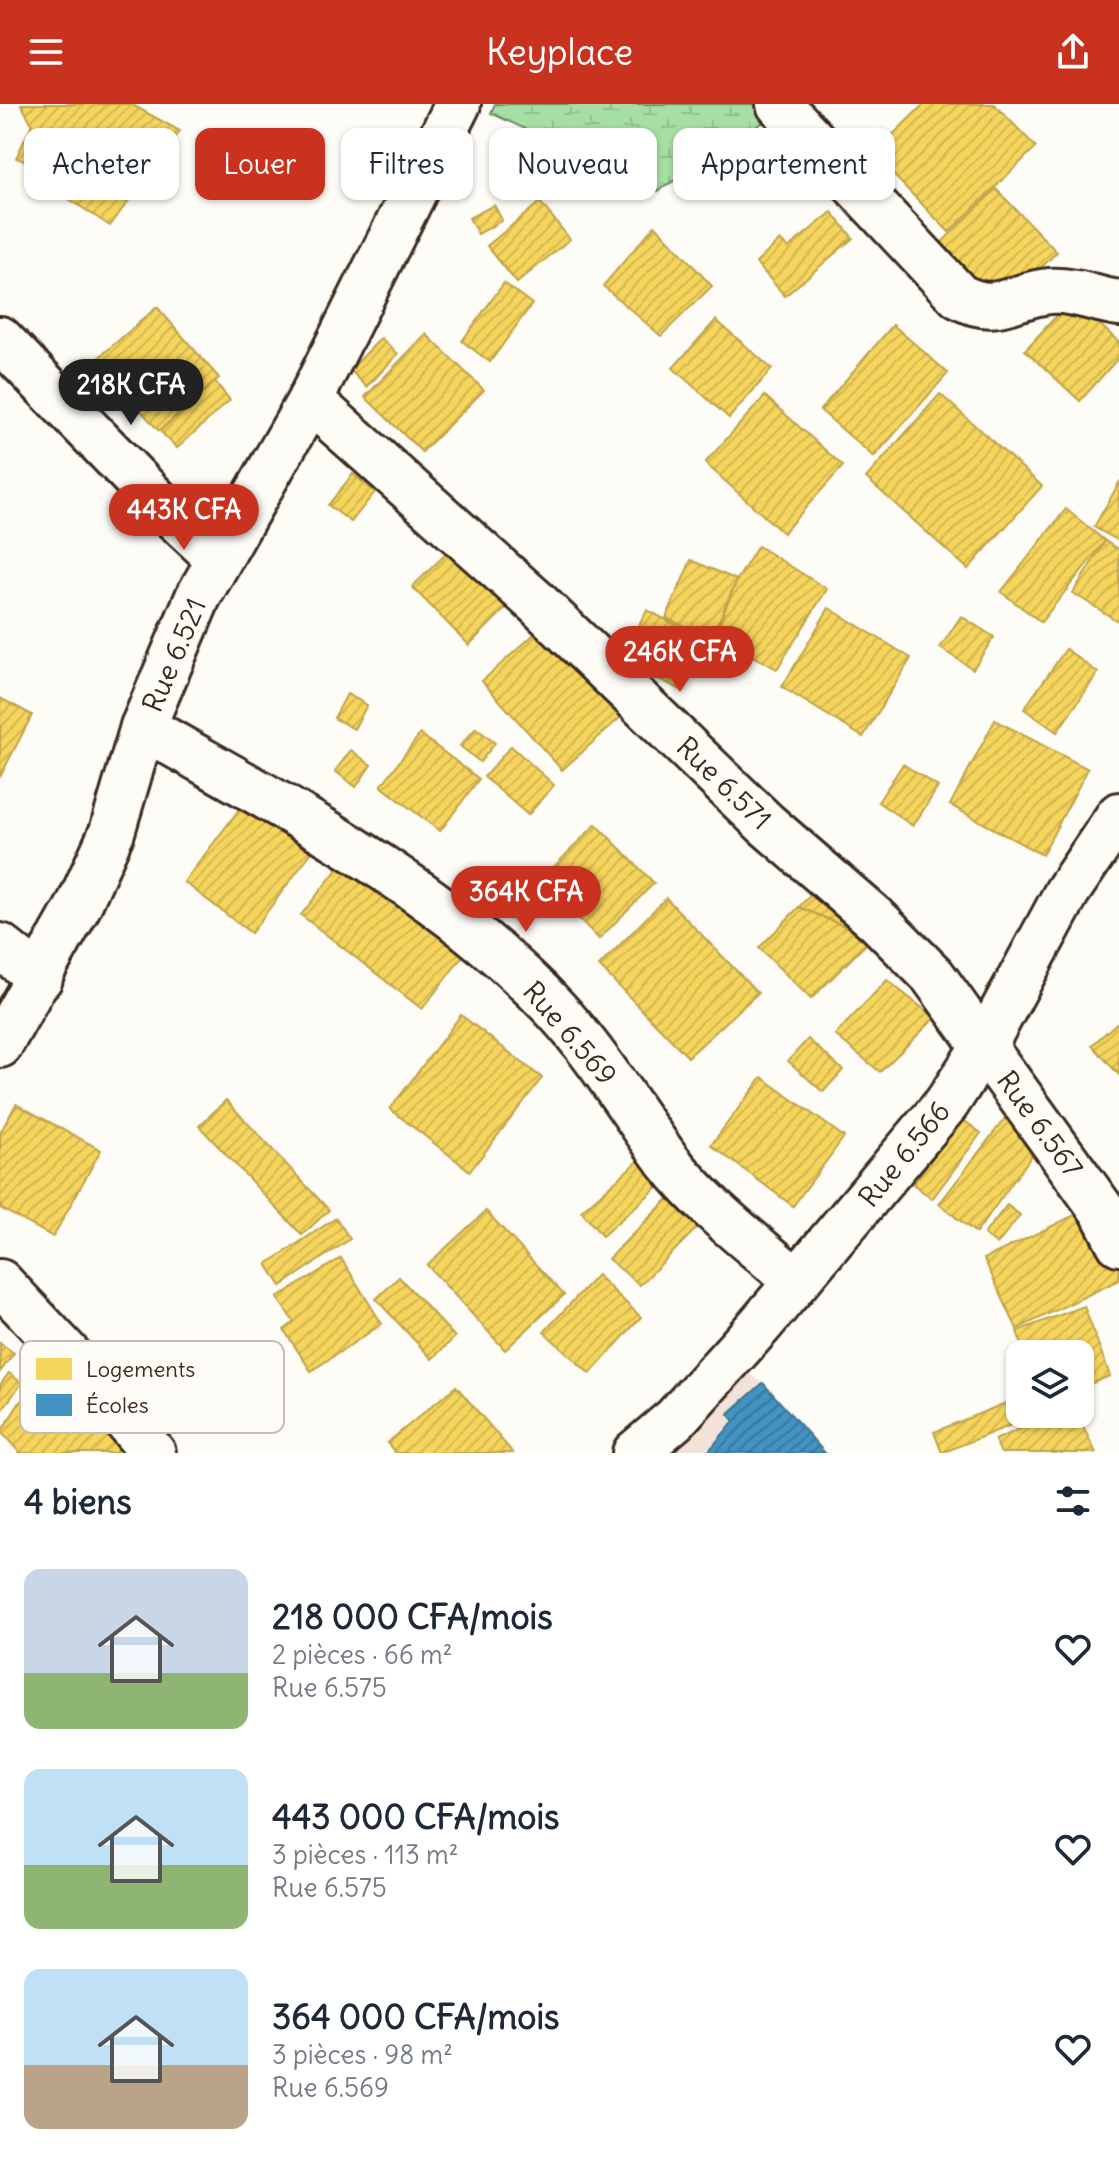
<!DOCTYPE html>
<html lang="fr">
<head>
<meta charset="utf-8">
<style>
	body { margin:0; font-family:Delius,sans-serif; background:#f2f2f3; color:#1f2937; height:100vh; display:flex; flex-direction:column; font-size:30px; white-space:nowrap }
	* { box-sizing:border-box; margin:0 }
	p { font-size:26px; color:#747a83 }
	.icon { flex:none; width:44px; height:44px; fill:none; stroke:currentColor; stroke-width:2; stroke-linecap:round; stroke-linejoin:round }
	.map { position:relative; height:1349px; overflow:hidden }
	.panel { display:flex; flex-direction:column; background:#fff; flex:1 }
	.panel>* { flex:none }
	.guide { position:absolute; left:24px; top:24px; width:1072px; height:72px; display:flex; gap:16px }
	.tools { position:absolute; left:1006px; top:1236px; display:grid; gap:16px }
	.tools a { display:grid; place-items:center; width:88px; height:88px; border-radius:16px; background:#fff; box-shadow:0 2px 6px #0004; font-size:40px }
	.price { position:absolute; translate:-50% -68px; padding:0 18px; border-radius:28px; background:#c8321e; color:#fff; font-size:26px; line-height:52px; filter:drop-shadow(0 2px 4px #0008) }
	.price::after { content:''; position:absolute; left:50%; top:48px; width:24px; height:18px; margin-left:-12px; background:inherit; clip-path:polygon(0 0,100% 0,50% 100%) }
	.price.current { background:#222; color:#fff }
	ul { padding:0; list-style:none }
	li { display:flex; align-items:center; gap:24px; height:200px; padding:0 24px }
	li span { display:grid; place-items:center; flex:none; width:224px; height:160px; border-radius:16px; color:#555 }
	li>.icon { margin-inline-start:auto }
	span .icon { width:96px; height:96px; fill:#fffc; stroke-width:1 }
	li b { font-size:34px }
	h2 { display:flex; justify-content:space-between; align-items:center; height:96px; padding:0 24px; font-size:34px }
	.chip { padding:0 28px; border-radius:16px; background:#fff; box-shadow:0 2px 6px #0004; font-size:28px; line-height:72px }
	.chip.current { background:#c8321e; color:#fff }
	header { display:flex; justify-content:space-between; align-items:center; height:104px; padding:0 24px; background:#c8321e; color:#fff; font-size:36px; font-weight:600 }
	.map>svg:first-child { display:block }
	.built { fill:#f2e2d7 }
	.wetland { fill:url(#wetland-marsh); stroke:#708461; stroke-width:2 }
	.homes { fill:url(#homes-hatch); stroke:#bea249; stroke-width:2 }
	.schools { fill:url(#schools-hatch); stroke:#417492; stroke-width:2 }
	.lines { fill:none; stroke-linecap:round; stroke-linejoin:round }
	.minor-casing { stroke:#3b2a1e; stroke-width:50 }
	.minor { stroke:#fdfcf7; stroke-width:44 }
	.labels { text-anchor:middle; stroke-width:8; stroke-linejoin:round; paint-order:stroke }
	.street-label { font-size:28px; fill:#3b2a1e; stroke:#fdfcf7 }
	.key { fill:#fdfcf7; stroke:#c3bdb6; stroke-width:2 }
	.key-label { font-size:22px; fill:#3b2a1e }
</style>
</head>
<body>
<header><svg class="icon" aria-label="menu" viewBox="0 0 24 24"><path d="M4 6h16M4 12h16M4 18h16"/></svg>Keyplace<svg class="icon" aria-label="share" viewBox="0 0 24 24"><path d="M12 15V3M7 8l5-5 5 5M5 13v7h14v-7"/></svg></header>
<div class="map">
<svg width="1119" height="1349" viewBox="0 0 1119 1349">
	<defs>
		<pattern id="wetland-marsh" width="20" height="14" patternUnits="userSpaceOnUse" patternTransform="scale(2)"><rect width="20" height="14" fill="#a5dfa4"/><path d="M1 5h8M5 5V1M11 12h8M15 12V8" fill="none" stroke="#8fc08d"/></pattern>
		<pattern id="homes-hatch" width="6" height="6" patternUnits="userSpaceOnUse" patternTransform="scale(2)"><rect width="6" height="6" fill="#f6d55c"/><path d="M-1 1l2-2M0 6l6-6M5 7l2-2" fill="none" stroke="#d4b750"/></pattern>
		<pattern id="schools-hatch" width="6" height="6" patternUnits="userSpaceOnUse" patternTransform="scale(2)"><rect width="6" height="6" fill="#4393c3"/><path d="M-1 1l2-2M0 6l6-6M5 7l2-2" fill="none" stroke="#39789e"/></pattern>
	</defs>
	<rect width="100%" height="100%" fill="#fdfcf7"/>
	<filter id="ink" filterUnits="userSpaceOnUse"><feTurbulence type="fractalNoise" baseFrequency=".0125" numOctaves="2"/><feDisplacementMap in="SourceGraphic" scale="16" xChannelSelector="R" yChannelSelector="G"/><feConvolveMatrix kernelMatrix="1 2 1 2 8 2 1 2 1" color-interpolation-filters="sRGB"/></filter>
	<g filter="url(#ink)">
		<!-- built -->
		<path class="built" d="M741,1264L763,1279L825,1349H647Z"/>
		<!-- wetland -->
		<path class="wetland" d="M495,0H791L658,87L491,9Z"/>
		<!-- homes -->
		<g class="homes">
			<path d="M21,0H131L180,27L110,122L60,89L74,64L66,59L58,78L51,76L41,91L27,81L34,60L16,54L32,20Z"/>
			<path d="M924,0H994L1036,43L949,128L873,50Z"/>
			<path d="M996,85L1057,148L999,205L937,143Z"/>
			<path d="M540,98L570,135L517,179L487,142Z"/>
			<path d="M494,101L502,116L478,130L469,114Z"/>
			<path d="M832,108L853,134L785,192L756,159L780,136L788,144Z"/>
			<path d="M655,121L712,182L661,232L603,182Z"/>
			<path d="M504,179L532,200L490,258L462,237Z"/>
			<path d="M1072,195L1119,238V253L1080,297L1025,246Z"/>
			<path d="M157,203L219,274L159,327L96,256Z"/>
			<path d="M716,216L772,265L729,314L673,264Z"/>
			<path d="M893,221L948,269L874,353L820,306Z"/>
			<path d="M426,230L484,286L422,348L365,293Z"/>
			<path d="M381,234L398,250L367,283L350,266Z"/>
			<path d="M215,278L230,296L177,344L160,327Z"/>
			<path d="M940,290L1042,382L968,465L866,374Z"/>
			<path d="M765,292L843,362L783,429L705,359Z"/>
			<path d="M353,370L375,388L351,418L328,401Z"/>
			<path d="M1119,379V437L1094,423Z"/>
			<path d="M1066,405L1105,437L1041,518L1001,488Z"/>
			<path d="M461,435L518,492L469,541L412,483Z"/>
			<path d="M1105,437L1119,446V518L1073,489Z"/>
			<path d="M758,442L827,485L777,565L714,532L737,476Z"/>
			<path d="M691,456L737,476L711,534L666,514Z"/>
			<path d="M829,504L911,554L863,633L782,583Z"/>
			<path d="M647,506L709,538L683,587L621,556Z"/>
			<path d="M961,512L994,533L973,565L940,544Z"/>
			<path d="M551,515L631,604L562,666L482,577Z"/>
			<path d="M1066,545L1098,569L1057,628L1024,605Z"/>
			<path d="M347,590L367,601L354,625L334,614Z"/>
			<path d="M0,594L32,611L0,673Z"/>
			<path d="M995,616L1088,665L1042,751L950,701Z"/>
			<path d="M476,624L495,639L480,658L460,642Z"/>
			<path d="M420,630L479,675L440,727L381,682Z"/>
			<path d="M511,642L554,681L528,711L484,673Z"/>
			<path d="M351,646L371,661L356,683L335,667Z"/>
			<path d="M903,660L938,683L913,722L878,698Z"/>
			<path d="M247,695L314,745L251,829L184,778Z"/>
			<path d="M596,720L654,779L599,835L541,776Z"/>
			<path d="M343,758L463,852L422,905L301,811Z"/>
			<path d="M822,779L872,834L799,803Z"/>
			<path d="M666,794L758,889L688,953L599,862Z"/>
			<path d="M799,803L872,834L811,895L759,844Z"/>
			<path d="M887,876L935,914L880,968L835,931Z"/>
			<path d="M461,911L542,974L470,1067L390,1005Z"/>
			<path d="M1119,917V971L1092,941Z"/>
			<path d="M808,935L843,966L823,988L788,957Z"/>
			<path d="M762,973L844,1033L793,1102L711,1041Z"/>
			<path d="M226,996L329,1106L302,1131L199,1022Z"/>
			<path d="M1019,996L1053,1022L976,1129L939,1100Z"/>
			<path d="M16,1000L101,1046L53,1133L0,1104V1029Z"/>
			<path d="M962,1015L981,1029L932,1095L913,1080Z"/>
			<path d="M638,1057L660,1081L602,1132L581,1107Z"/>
			<path d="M669,1094L699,1122L640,1181L608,1155Z"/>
			<path d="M1007,1101L1020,1111L997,1141L984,1130Z"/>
			<path d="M1093,1102L1119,1157V1176L1017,1225L984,1155Z"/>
			<path d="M486,1107L564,1191L505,1246L427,1161Z"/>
			<path d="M336,1114L350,1135L281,1182L267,1160Z"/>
			<path d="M341,1154L382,1220L311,1267L284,1226L294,1218L277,1194Z"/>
			<path d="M597,1171L641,1213L590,1270L544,1228Z"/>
			<path d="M399,1173L455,1233L432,1255L376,1195Z"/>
			<path d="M1084,1202L1110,1272L1080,1284V1250H1025L1017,1227Z"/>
			<path d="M0,1239L14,1249L0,1268Z"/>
			<path d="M65,1262L129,1341L119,1349H20L1,1328L20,1298Z"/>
			<path d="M9,1269L22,1279L0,1308V1281Z"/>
			<path d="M456,1282L513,1349H396L387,1339Z"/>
			<path d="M1018,1294L1020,1310L1026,1315L942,1349L934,1328Z"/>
			<path d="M1053,1310H1077L1096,1349H1001L995,1336Z"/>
		</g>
		<!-- schools -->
		<path class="schools" d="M763,1279L825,1349H707L734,1317L728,1310Z"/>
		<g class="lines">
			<!-- minor casing -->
			<g class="minor-casing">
				<g id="minor">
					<path d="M779,0L959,192C998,213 1013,190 1050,187C1073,185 1096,196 1119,199"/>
					<path d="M0,235L156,396L219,455"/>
					<path d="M310,296L536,498L766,720L879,818L933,872L1102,1106L1119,1139"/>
					<path d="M143,623C287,706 441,783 556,906C599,952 631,1007 668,1057C704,1103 753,1139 796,1177"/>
					<path d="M0,842L40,874"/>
					<path d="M0,941L78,803L112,728L143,623L198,493L310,296L458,0"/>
					<path d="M0,1178L94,1278L153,1349"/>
					<path d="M635,1349L675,1315L760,1221L947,999L984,942L1067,788L1119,711"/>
				</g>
			</g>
			<!-- minor -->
			<use href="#minor" class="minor"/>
		</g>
	</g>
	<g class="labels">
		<!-- street labels -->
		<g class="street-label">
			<text transform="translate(174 551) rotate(-67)" y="10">Rue 6.521</text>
			<text transform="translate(724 679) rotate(44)" y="10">Rue 6.571</text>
			<text transform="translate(570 929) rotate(49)" y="10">Rue 6.569</text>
			<text transform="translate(1040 1020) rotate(54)" y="10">Rue 6.567</text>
			<text transform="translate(904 1050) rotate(-51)" y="10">Rue 6.566</text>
		</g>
	</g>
	<!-- legend -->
	<rect x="20" y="1237" width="264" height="92" rx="12" class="key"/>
	<rect x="36" y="1254" width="36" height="22" fill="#f6d55c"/>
	<rect x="36" y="1290" width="36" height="22" fill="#4393c3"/>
	<g class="key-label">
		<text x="86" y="1273">Logements</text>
		<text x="86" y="1309">Écoles</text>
	</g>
</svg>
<div class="tools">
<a><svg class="icon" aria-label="layers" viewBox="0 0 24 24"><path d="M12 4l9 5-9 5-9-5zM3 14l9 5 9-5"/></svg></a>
</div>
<b class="price current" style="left:131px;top:323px">218K CFA</b>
<b class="price" style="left:184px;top:448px">443K CFA</b>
<b class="price" style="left:680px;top:590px">246K CFA</b>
<b class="price" style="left:526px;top:830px">364K CFA</b>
<div class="guide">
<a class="chip">Acheter</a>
<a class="chip current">Louer</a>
<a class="chip">Filtres</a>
<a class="chip">Nouveau</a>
<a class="chip">Appartement</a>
</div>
</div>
<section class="panel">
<h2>4 biens<svg class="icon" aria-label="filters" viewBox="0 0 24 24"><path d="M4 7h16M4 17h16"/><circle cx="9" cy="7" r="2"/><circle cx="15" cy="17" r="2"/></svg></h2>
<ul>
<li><span style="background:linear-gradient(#c9d6e8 65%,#8fb573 0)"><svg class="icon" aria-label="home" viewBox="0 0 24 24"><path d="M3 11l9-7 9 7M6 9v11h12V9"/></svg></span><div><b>218 000 CFA/mois</b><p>2 pièces · 66 m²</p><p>Rue 6.575</p></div><svg class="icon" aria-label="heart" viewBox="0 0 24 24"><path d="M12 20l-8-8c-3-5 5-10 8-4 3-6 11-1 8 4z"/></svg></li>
<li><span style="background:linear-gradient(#bfe0f5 60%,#8fb573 0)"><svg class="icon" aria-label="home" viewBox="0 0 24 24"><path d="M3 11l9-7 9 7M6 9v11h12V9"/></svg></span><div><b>443 000 CFA/mois</b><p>3 pièces · 113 m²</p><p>Rue 6.575</p></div><svg class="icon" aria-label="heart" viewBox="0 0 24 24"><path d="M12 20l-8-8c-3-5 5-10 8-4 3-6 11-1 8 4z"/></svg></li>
<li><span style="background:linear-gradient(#bfe0f5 60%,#b9a48a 0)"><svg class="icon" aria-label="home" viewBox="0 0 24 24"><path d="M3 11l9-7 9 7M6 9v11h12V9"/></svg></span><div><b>364 000 CFA/mois</b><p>3 pièces · 98 m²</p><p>Rue 6.569</p></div><svg class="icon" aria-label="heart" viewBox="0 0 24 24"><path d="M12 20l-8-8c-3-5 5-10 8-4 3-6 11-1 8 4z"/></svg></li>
</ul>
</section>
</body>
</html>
